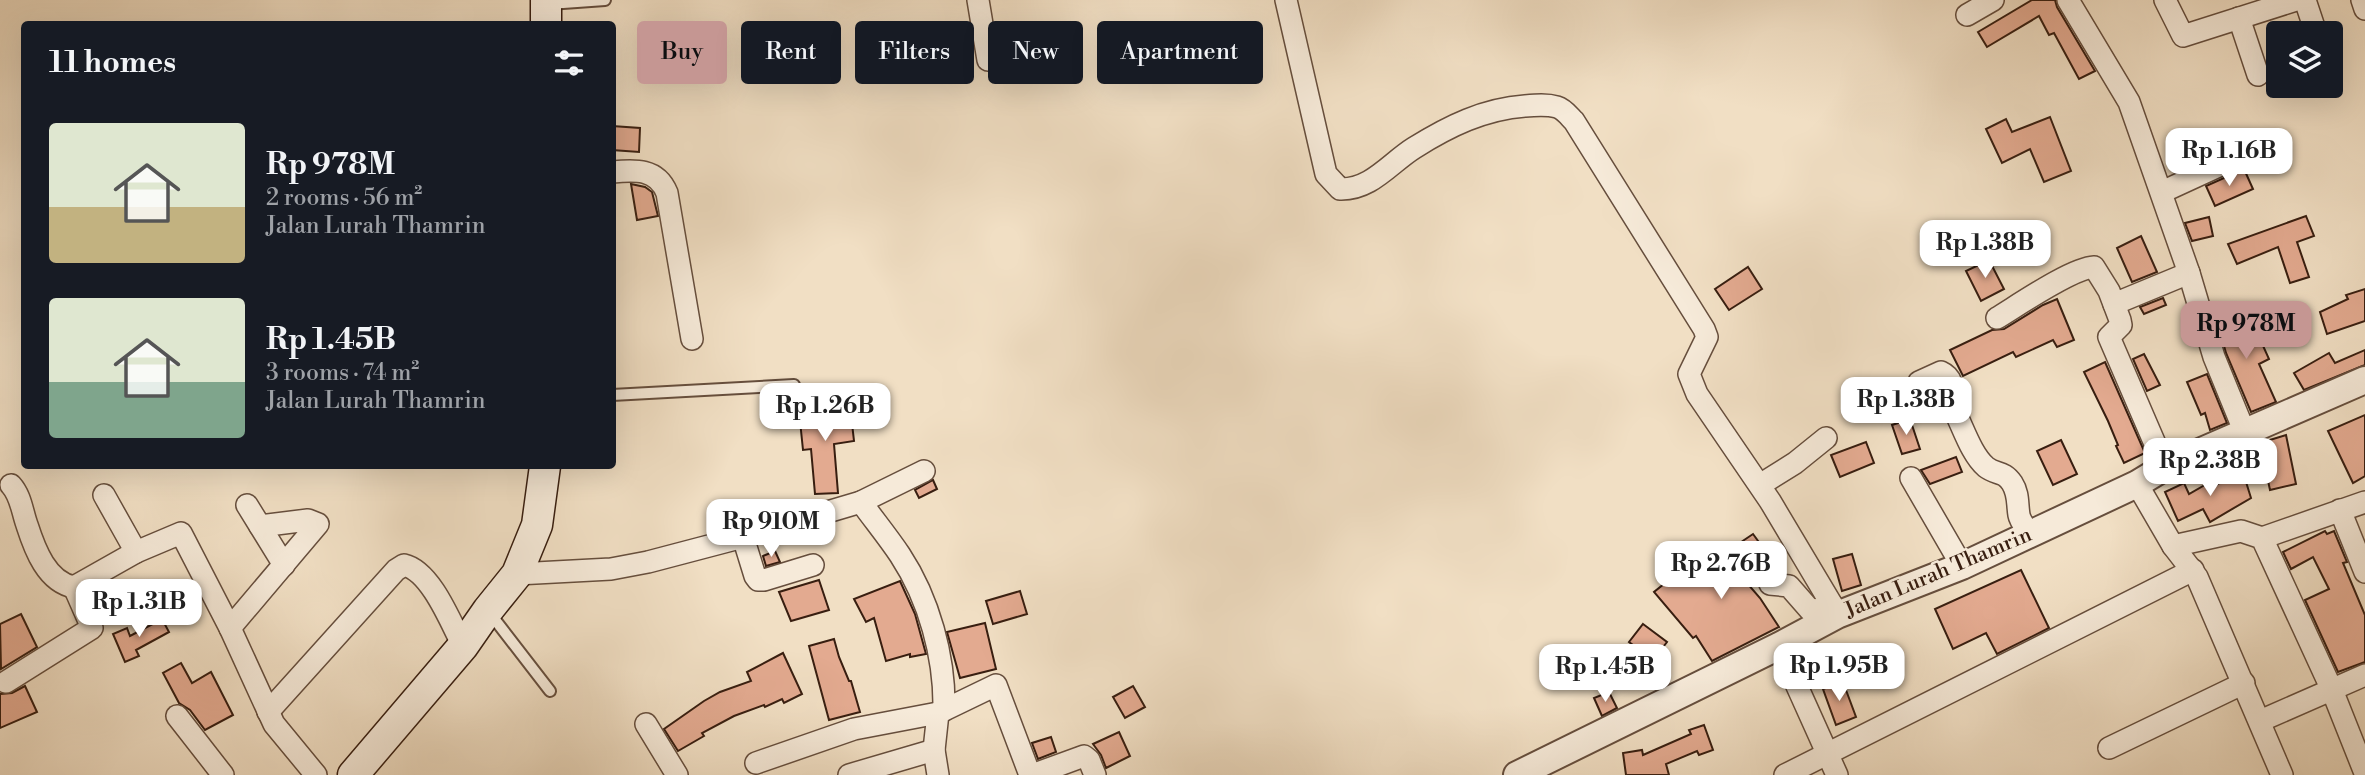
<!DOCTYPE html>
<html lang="en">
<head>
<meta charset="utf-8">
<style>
	body { margin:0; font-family:"Libre Bodoni",serif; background:#20242c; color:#f1f3f6; height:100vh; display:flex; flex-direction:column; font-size:26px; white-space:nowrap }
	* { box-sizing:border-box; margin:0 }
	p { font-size:23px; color:#9ea1a6 }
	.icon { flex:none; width:38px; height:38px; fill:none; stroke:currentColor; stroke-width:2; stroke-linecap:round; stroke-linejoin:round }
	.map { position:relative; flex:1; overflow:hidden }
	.side { position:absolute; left:21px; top:21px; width:595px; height:448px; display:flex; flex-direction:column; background:#171b24; border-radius:7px; box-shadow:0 7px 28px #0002 }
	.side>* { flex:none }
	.hud { position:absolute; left:637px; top:21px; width:665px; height:63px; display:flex; gap:14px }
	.fabs { position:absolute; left:2266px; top:21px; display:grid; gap:14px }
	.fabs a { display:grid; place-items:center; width:77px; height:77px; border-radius:7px; background:#171b24; box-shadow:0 7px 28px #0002; font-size:35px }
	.price { position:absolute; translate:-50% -60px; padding:0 16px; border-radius:14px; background:#fff; color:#222; font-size:23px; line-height:46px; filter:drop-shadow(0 2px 4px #0008) }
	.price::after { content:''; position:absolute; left:50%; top:42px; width:21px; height:16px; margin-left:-10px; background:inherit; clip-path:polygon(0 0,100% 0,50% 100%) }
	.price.current { background:#c59692; color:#111 }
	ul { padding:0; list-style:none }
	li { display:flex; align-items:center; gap:21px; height:175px; padding:0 28px }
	li span { display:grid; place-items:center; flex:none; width:196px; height:140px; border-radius:7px; color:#555 }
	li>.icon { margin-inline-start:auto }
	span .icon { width:84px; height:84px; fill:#fffc; stroke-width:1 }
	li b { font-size:30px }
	h2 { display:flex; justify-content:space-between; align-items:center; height:84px; padding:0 28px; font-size:30px }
	.chip { padding:0 24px; border-radius:7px; background:#171b24; box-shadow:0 7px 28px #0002; font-size:24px; line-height:63px }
	.chip.current { background:#c59692; color:#111 }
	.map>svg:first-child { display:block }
	.building { fill:#e3aa90; stroke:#381e10; stroke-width:2 }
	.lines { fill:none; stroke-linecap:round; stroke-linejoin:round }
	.service-casing { stroke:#664e3d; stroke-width:14 }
	.minor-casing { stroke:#664e3d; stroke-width:24 }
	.tertiary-casing { stroke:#664e3d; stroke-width:30 }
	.secondary-casing { stroke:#381e10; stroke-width:33 }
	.service { stroke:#f6ead9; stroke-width:10 }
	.minor { stroke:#f6ead9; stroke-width:21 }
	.tertiary { stroke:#f6ead9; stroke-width:26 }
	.secondary { stroke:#f6ead9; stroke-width:30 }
	.labels { text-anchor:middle; stroke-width:5; stroke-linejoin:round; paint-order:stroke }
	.street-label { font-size:21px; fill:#381e10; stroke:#f6ead9 }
</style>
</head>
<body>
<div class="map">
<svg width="2365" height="775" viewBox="0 0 2365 775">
	<rect width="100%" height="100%" fill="#f1dfc4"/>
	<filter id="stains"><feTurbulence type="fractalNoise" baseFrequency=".00286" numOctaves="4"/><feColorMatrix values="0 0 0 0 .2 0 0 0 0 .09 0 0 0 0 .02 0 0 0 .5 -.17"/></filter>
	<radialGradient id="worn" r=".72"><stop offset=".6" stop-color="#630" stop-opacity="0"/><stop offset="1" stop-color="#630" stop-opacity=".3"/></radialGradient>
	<!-- building -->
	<g class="building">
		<path d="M2032,0H2055L2057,7L2095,71L2079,79L2054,33L2049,35L2039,16L1987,47L1978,32Z"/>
		<path d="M2050,117L2071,171L2044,182L2030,149L2002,163L1986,129L2006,119L2012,132Z"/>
		<path d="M612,126L640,128L639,152L612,150Z"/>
		<path d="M2244,169L2253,189L2215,206L2206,186Z"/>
		<path d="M631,184L645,187L652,192L658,216L637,220Z"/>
		<path d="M2306,216L2314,236L2297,242L2309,277L2290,283L2278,247L2237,264L2228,244Z"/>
		<path d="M2209,217L2213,236L2192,241L2185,223Z"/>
		<path d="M2141,236L2157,272L2132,282L2117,248Z"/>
		<path d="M1989,260L2004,289L1981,301L1966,271Z"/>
		<path d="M1748,267L1762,289L1729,310L1715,289Z"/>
		<path d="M2365,289V321L2327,334L2320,312L2348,299L2346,295Z"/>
		<path d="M2163,298L2166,305L2144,314L2140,307Z"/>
		<path d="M2057,299L2074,340L2057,347L2053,340L2016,357L2013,352L1963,376L1950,350L1992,330L2004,329L2043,305Z"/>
		<path d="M2237,310L2248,344L2260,339L2269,359L2259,364L2276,402L2251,412L2226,353L2216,317Z"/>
		<path d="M2365,350V365L2304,390L2294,373L2329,353L2335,363Z"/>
		<path d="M2144,354L2160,385L2147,391L2133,359Z"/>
		<path d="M2105,362L2145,453L2124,463L2116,446L2118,445L2108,421L2084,372Z"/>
		<path d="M2207,374L2227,423L2210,430L2205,413L2201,415L2187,382Z"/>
		<path d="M850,406L854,441L834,444L838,493L815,494L811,449L803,450L799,411Z"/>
		<path d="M2365,415V476L2353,483L2328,431Z"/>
		<path d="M1910,419L1920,449L1902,454L1892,425Z"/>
		<path d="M2286,435L2296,484L2270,490L2260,443Z"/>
		<path d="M2061,440L2077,474L2053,485L2037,451Z"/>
		<path d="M1866,442L1874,463L1840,477L1831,455Z"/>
		<path d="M1956,457L1962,472L1930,484L1921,470Z"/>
		<path d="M2242,469L2251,498L2210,522L2203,509L2178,521L2165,492L2184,483L2189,494L2210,482L2213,487Z"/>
		<path d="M933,480L937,489L919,498L915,490Z"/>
		<path d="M2325,531L2327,534L2334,531L2347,562L2343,563L2365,615V662L2338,672L2305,600L2329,589L2313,557L2291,569L2283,552Z"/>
		<path d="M1753,534L1769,556L1740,575L1760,598L1779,627L1712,661L1696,636L1693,638L1654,592L1674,576L1680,583L1718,550L1722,555Z"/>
		<path d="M775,551L780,562L766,566L763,556Z"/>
		<path d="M1852,554L1861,585L1842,591L1833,559Z"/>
		<path d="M2021,570L2049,628L1997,654L1986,633L1953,649L1935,609Z"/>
		<path d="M819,580L829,610L791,621L779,592Z"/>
		<path d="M900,581L915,614L926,654L910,657V654L886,661L874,618L866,622L854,599Z"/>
		<path d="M1020,591L1027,614L993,624L986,601Z"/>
		<path d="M21,614L37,647L1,669L0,624Z"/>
		<path d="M162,619L169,632L136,650L139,656L125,662L113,634L127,628L130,636Z"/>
		<path d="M985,623L996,669L960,678L947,632Z"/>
		<path d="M1643,624L1667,642L1653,660L1629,642Z"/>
		<path d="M834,639L839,657L849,681H851L860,712L829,720L809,646Z"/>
		<path d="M783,653L802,694L784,703L782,699L765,707L764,705L734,716L702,733L704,736L678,751L664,729L704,701L720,692L751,681L747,672Z"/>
		<path d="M181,663L192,683L211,672L233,715L205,730L190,710L179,703L163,673Z"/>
		<path d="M1843,682L1856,717L1836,725L1823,689Z"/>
		<path d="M25,686L37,712L0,728V694L12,693Z"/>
		<path d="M1133,686L1145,707L1125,718L1113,697Z"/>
		<path d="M1609,692L1617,708L1602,716L1594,698Z"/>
		<path d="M1704,725L1713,750L1699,755L1697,751L1666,764L1669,775H1626L1623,753L1642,750L1643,755L1691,734L1689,730Z"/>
		<path d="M1119,732L1130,756L1106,768L1101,755L1093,744Z"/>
		<path d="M1051,737L1056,752L1038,759L1032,743Z"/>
	</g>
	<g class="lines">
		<!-- service casing -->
		<g class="service-casing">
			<g id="service">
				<path d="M549,4L605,0"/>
				<path d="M612,395L794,385"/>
				<path d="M489,612L550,691"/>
			</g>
		</g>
		<!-- minor casing -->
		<g class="minor-casing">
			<g id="minor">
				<path d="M978,0L988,60"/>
				<path d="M1286,0L1326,174L1340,189C1371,190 1390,163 1414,148C1449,126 1484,109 1525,106C1536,105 1547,104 1557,107C1564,109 1569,116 1574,121L1704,329L1707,337L1689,374L1697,394L1770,501L1832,605"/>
				<path d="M2068,0L2129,102L2189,273L2214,357L2245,433"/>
				<path d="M2165,0L2183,36L2296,0"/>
				<path d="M2305,0L2316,33"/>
				<path d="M2362,0L2365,9"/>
				<path d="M1967,15L1993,0"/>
				<path d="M2239,18L2258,75"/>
				<path d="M612,172C635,170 657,168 667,193L692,339"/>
				<path d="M2162,192L2262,146"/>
				<path d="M2114,304L2189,273"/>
				<path d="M1997,318C2017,306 2072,268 2094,267L2109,291L2120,320L2121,325L2109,337L2165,467"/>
				<path d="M1919,382L1941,372C1959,380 1949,401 1956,414C1964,430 1972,455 1986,467C1996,475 2003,470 2012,483C2019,494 2017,503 2019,515C2020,521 2026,528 2029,533"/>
				<path d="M1911,478L1962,566"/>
				<path d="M2137,484L2173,546L2197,577L2282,775"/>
				<path d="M11,485C21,496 22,511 27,525C35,550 47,582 74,587"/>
				<path d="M1760,485L1795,463L1826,438"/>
				<path d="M104,495L136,552"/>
				<path d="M861,502C874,520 888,537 900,555C929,599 945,657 944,710"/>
				<path d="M247,505L284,565"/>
				<path d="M2340,510L2365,572"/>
				<path d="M743,537L755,576L758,580H764L813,565"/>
				<path d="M2262,538L2365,502"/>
				<path d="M2173,546L2241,531L2262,538L2332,690L2365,773"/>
				<path d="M517,574L611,569L648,562L743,537L861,502L924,471"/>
				<path d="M1770,584L1789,586L1810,610L1826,609L1832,605L1837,615"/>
				<path d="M230,628L318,524L308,520L260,526"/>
				<path d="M1779,646L1837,775"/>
				<path d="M6,682L92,628L74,587L136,552L181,533L230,628L274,724L316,775"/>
				<path d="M268,712L396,570L404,565C431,571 451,623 463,646"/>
				<path d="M938,713L934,750L938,775"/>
				<path d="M177,716L223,775"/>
				<path d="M2260,721L2365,675"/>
				<path d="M646,724L677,775"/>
				<path d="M2109,748L2244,683"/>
				<path d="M756,763L854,729L938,713L996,685L1030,775"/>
				<path d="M849,775L934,750"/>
				<path d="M1032,775L1084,756L1089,760L1095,775"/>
				<path d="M1785,775L2193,570"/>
			</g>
		</g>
		<!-- tertiary casing -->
		<g class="tertiary-casing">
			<path id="tertiary" d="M1517,775L1779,646L1837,615L1962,566L2137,484L2165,467L2365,380"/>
		</g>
		<!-- secondary casing -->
		<g class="secondary-casing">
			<g id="secondary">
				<path d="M546,24V0"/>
				<path d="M353,775L463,646L488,610L517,574L537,525L545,466"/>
			</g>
		</g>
		<!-- service -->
		<use href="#service" class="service"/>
		<!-- minor -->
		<use href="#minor" class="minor"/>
		<!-- tertiary -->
		<use href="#tertiary" class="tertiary"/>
		<!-- secondary -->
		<use href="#secondary" class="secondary"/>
	</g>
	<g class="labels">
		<!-- street labels -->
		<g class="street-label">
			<text transform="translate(1938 572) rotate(-23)" y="7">Jalan Lurah Thamrin</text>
		</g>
	</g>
	<rect width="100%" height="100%" filter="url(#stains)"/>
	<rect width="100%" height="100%" fill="url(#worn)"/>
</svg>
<div class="fabs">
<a><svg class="icon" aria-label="layers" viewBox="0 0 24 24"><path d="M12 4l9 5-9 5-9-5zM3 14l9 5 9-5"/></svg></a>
</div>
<b class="price" style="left:2229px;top:188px">Rp 1.16B</b>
<b class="price" style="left:1985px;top:280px">Rp 1.38B</b>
<b class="price current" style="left:2246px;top:361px">Rp 978M</b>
<b class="price" style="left:1906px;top:437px">Rp 1.38B</b>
<b class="price" style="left:825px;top:443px">Rp 1.26B</b>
<b class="price" style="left:2210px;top:498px">Rp 2.38B</b>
<b class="price" style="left:771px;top:559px">Rp 910M</b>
<b class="price" style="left:1721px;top:601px">Rp 2.76B</b>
<b class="price" style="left:139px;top:639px">Rp 1.31B</b>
<b class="price" style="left:1839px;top:703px">Rp 1.95B</b>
<b class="price" style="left:1605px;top:704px">Rp 1.45B</b>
<div class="hud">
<a class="chip current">Buy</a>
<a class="chip">Rent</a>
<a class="chip">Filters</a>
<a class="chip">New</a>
<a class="chip">Apartment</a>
</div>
<section class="side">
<h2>11 homes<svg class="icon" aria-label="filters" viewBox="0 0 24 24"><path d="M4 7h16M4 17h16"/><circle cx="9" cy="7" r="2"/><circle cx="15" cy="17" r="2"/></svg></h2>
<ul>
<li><span style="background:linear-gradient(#dfe7d0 60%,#c2b280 0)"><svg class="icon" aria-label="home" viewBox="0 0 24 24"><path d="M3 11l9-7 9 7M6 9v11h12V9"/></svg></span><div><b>Rp 978M</b><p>2 rooms · 56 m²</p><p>Jalan Lurah Thamrin</p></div></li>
<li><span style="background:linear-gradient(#dfe7d0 60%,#7fa58c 0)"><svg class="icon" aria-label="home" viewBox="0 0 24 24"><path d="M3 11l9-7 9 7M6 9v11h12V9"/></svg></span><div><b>Rp 1.45B</b><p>3 rooms · 74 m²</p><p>Jalan Lurah Thamrin</p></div></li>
</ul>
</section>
</div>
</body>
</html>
